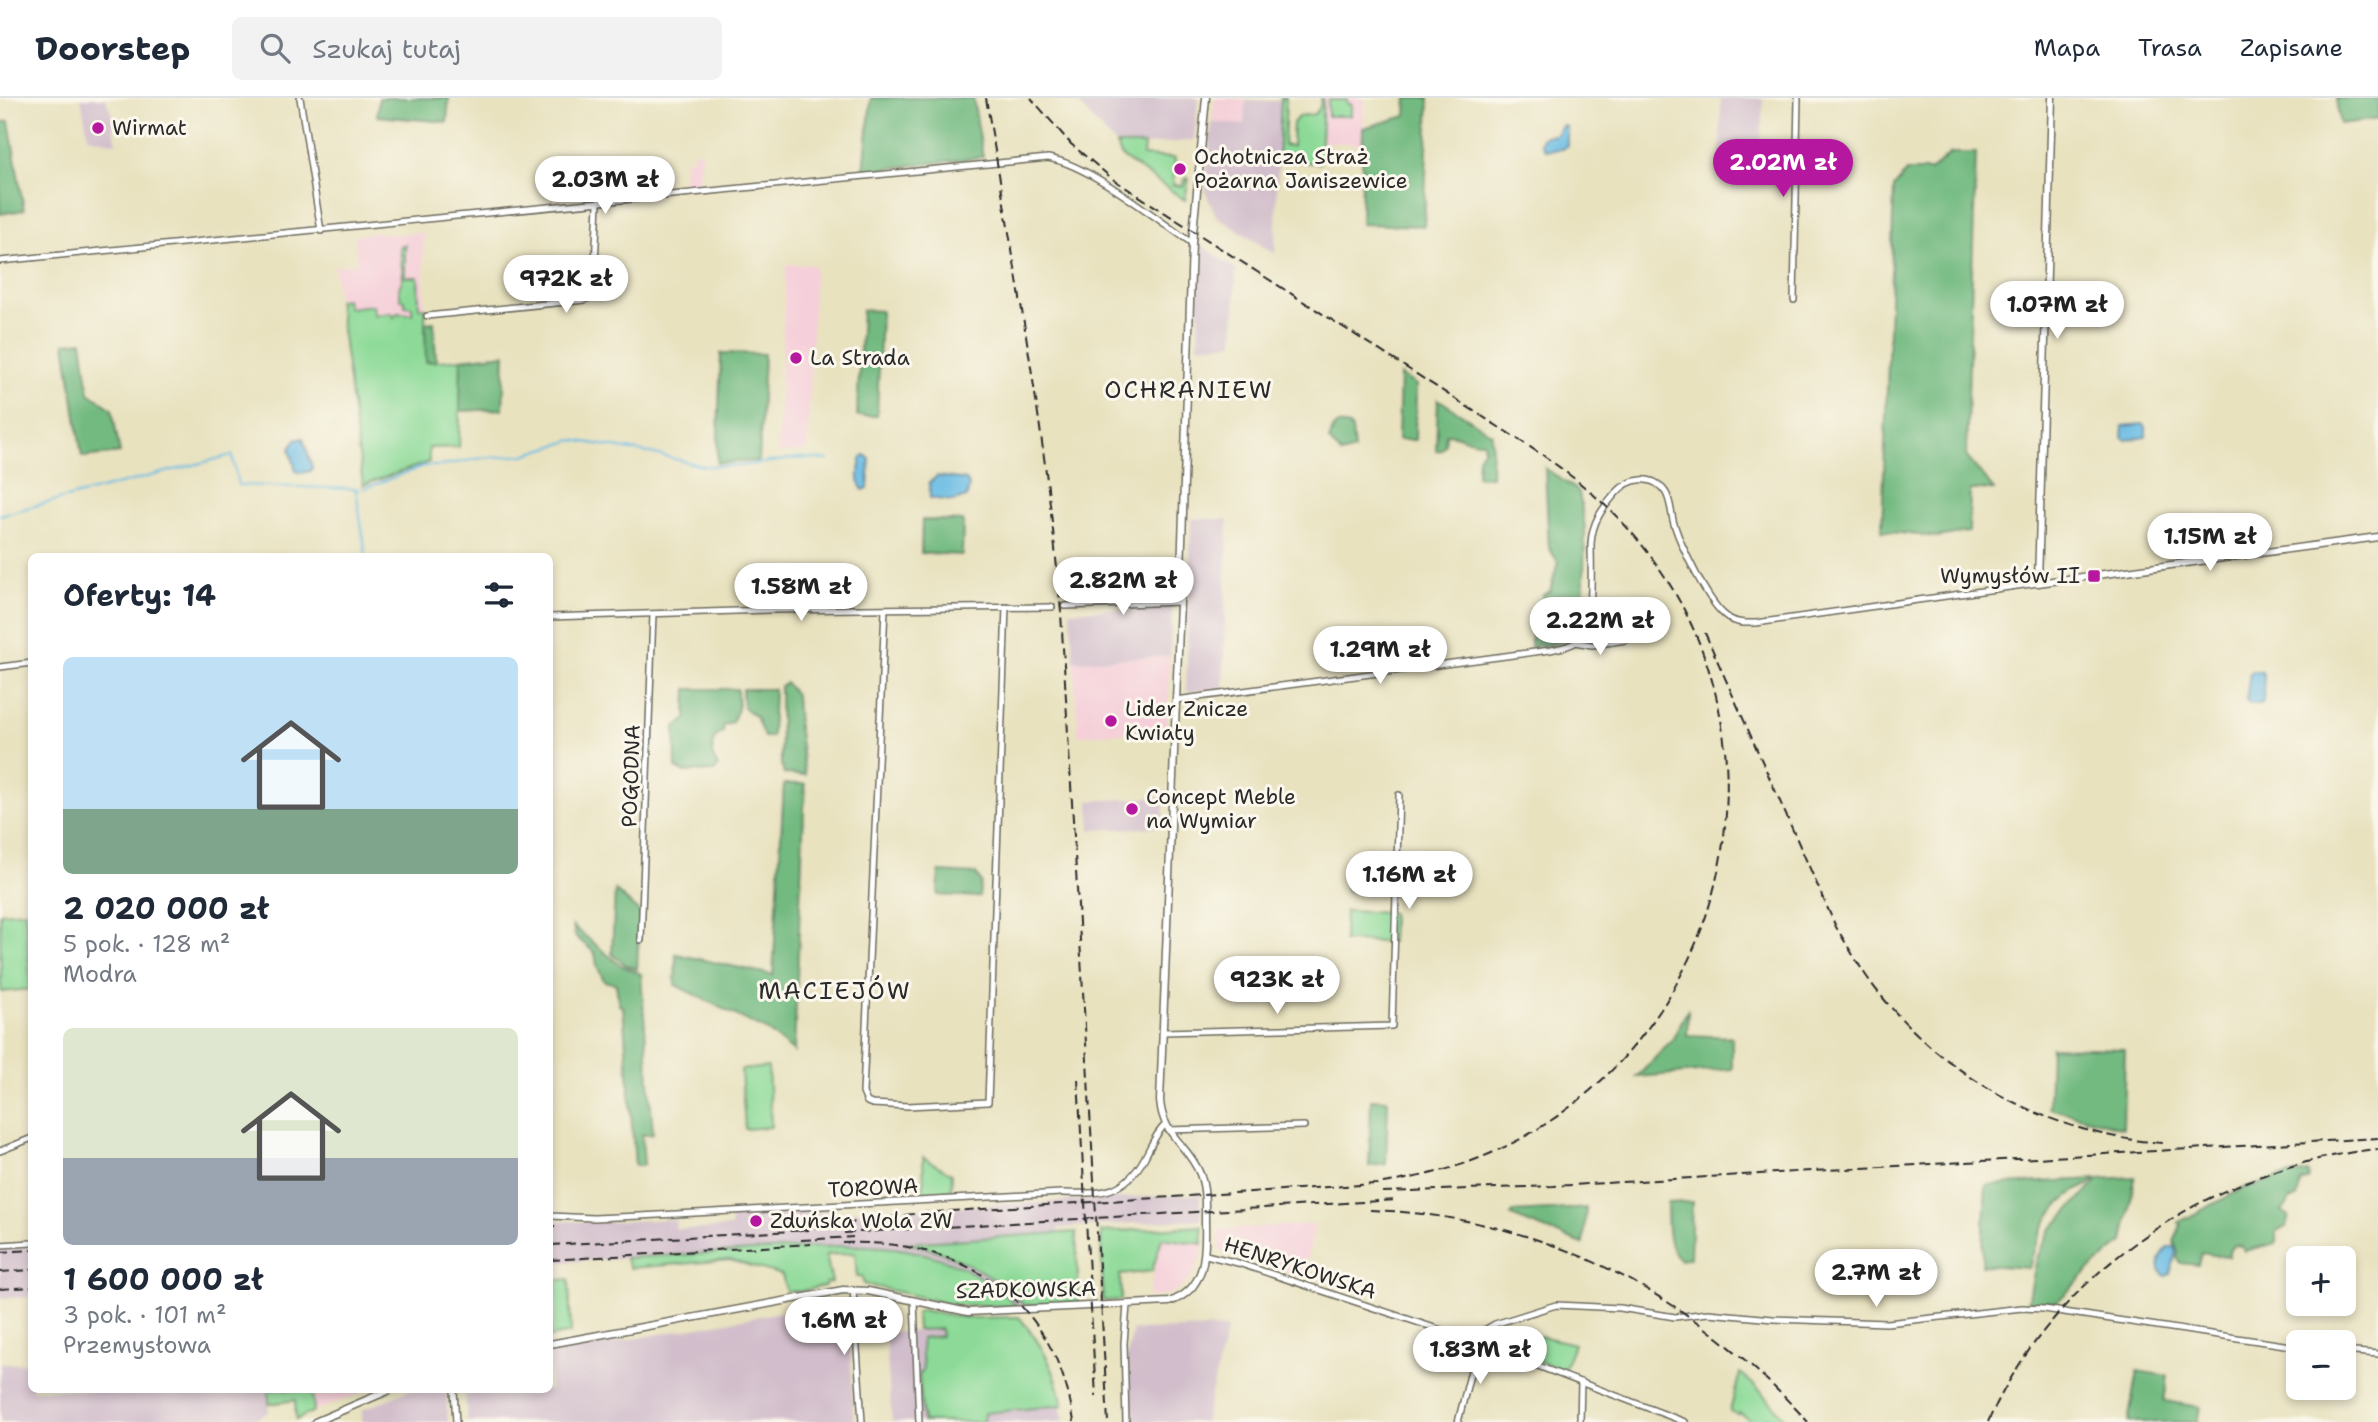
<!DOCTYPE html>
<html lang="pl">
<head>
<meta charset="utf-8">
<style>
	body { margin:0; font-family:"Shantell Sans",sans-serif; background:#f2f2f3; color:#1f2937; height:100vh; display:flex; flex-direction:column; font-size:26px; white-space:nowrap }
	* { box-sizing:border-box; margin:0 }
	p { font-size:23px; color:#747a83 }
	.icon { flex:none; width:38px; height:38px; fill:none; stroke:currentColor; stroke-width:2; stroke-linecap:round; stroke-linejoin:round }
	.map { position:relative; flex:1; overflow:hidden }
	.sheet { position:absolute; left:28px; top:455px; width:525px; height:840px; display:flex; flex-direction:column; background:#fff; border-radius:10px; box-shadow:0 4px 10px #0003 }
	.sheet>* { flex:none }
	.tools { position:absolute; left:2286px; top:1148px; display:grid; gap:14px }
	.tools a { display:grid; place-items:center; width:70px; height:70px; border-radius:10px; background:#fff; box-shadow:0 4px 10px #0003; font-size:35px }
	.price { position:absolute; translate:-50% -60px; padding:0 16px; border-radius:24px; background:#fff; color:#222; font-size:23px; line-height:46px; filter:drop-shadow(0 2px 4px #0008) }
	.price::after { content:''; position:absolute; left:50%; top:42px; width:21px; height:16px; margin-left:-10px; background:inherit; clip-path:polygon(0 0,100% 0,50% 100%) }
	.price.active { background:#b5179e; color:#fff }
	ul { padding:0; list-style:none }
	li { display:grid; align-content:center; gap:14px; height:371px; padding:0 35px }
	li span { display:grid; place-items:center; height:217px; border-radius:10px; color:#555 }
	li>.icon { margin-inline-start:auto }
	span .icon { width:126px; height:126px; fill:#fffc; stroke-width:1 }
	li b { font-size:30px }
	h2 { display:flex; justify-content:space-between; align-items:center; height:84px; padding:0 35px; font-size:30px }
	header { display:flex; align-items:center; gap:42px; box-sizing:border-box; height:98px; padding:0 35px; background:#fff; border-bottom:2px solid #e0e1e3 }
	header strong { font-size:33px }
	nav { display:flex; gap:38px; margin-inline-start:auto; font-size:24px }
	.search { width:490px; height:63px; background:#f2f2f3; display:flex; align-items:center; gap:18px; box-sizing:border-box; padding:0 24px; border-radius:10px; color:#747a83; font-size:26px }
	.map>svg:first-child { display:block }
	.built { fill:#f5cfd9 }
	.industrial { fill:#d1bdcb }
	.green { fill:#8dda98; stroke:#5c8262; stroke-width:2 }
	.forest { fill:#72ba80; stroke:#4e7256; stroke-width:2 }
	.water { fill:#69bbe4; stroke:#4a7388; stroke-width:2 }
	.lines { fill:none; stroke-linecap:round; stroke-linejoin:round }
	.stream { stroke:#69bbe4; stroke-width:2 }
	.minor-casing { stroke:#6d6b5f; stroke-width:8 }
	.tertiary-casing { stroke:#6d6b5f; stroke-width:9 }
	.minor { stroke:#fff; stroke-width:5 }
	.tertiary { stroke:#fff; stroke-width:6 }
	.rail { stroke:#2b2b2b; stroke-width:2; stroke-dasharray:10 5; stroke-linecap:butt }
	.poi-dot { fill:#b5179e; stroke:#fbf7ec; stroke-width:2.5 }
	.labels { text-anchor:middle; stroke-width:6; stroke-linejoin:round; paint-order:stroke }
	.poi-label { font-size:21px; fill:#2b2b2b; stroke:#fbf7ec; text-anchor:start }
	.street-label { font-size:21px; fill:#2b2b2b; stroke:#fbf7ec }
	.quarter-label { font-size:24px; letter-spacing:2px; fill:#2b2b2b; stroke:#fbf7ec }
</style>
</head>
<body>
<header>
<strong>Doorstep</strong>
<div class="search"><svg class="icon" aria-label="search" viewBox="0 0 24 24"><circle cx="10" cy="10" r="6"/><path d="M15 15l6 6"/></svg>Szukaj tutaj</div>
<nav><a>Mapa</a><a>Trasa</a><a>Zapisane</a></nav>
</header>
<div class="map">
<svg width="2378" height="1324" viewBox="0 0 2378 1324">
	<rect width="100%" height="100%" fill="#fbf7ec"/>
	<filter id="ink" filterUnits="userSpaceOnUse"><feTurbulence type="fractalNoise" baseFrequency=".0143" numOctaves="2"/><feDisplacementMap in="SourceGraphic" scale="14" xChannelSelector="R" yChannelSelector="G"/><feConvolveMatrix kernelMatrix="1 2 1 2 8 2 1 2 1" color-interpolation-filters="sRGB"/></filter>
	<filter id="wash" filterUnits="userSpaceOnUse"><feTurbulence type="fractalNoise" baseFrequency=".00686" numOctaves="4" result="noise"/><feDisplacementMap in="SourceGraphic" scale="28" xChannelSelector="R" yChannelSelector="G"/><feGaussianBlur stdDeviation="1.57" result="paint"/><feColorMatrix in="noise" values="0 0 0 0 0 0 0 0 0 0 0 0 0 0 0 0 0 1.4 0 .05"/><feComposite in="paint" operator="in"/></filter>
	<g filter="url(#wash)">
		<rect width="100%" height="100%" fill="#e8e2bf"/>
		<!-- built -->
		<g class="built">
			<path d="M1215,0L1246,1L1244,28L1212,24Z"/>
			<path d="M1323,0H1364L1363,46L1321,44Z"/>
			<path d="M693,53L702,54L698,89L682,91L685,61L695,62L693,60Z"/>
			<path d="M378,134L392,137L423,134L425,216L341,225L334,168L357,166L355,138Z"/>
			<path d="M786,166L815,167L807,353L778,355Z"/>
			<path d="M1170,558L1167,633L1078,637L1074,563Z"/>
			<path d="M1315,1126L1303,1179L1220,1153L1219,1132Z"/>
			<path d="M1162,1139L1203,1146L1201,1158L1190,1181L1179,1191L1172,1195L1148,1200Z"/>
			<path d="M312,1292H368L314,1313Z"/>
		</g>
		<!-- industrial -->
		<g class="industrial">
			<path d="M81,0H105L111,14L116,45L88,39Z"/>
			<path d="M1073,0H1198L1194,42L1127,49L1116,47Z"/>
			<path d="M1721,0H1763L1760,60L1720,58Z"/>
			<path d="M1246,2L1280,3L1275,156L1216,118L1205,93L1212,24L1244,27Z"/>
			<path d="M1200,147L1236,171L1234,245L1198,248Z"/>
			<path d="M1191,421H1228L1223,590L1189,594L1186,592Z"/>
			<path d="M1172,508L1170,558L1074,563L1070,513Z"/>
			<path d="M1164,699L1163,729L1091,732L1089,703Z"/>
			<path d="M1200,1096L1201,1121L1058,1130V1135L905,1145L933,1151L968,1165L998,1183L1024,1207L1017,1208L985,1181L956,1165L931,1156L890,1149L840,1148L550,1165V1123L611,1124L675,1121L676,1131H704L731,1129L730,1116L876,1113Z"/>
			<path d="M31,1149V1199L0,1200V1150Z"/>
			<path d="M848,1202L854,1324H467L465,1292H550V1256Z"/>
			<path d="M1023,1226L1056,1288L1064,1324H892L885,1235Z"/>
			<path d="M1227,1230L1204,1324H1129L1127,1258L1133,1232Z"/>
			<path d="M31,1265L32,1292H269V1314L249,1324H0V1266Z"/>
			<path d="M410,1292H446L448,1324H362V1312Z"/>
		</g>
		<!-- green -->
		<g class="green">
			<path d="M1281,0H1286L1284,47L1292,48L1293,25L1299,18L1315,16L1320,9L1321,0H1323L1320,65L1278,63Z"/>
			<path d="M1328,2H1347V6H1351V18H1328Z"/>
			<path d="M1116,47H1144L1143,58L1175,60L1173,87L1183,88L1184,82H1187V79L1189,80L1185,102L1122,59Z"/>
			<path d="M405,147V179H418L419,210H425L426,264L461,261L459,349L429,350V364L363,387L338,202L346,201L348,210L373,207L374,217L392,215L394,219L397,215L412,216V209L405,208V202H401L399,190L403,180L400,149Z"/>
			<path d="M1347,763L1394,765L1393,794L1346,793Z"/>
			<path d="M25,813L31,891L1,894L0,815Z"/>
			<path d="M1345,813L1392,815L1391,844L1344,843Z"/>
			<path d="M768,969L771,1029L745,1031L741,972Z"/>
			<path d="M923,1059L952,1076L951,1095L924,1096Z"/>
			<path d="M1202,1128L1203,1146L1162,1140L1152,1173L1120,1177L1121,1202L1103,1203L1101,1134Z"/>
			<path d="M1076,1134L1079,1205L1024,1207C989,1173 953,1154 905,1145Z"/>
			<path d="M840,1148C907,1146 968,1159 1017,1208L955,1207L863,1186L862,1178L857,1179L855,1155L826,1157L832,1184L825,1185V1188L801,1193H786L782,1177L730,1162L630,1170L625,1160Z"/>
			<path d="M569,1181L571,1235L550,1239V1183Z"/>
			<path d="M921,1212L968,1220L1019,1219C1042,1246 1056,1272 1063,1307L984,1315L983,1324H923L919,1277L923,1272L921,1240L941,1238V1231L917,1232L916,1215Z"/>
			<path d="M1541,1238L1574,1246L1564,1272L1529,1260L1534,1240Z"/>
			<path d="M1740,1275L1763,1295L1784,1320L1780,1324L1767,1319L1764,1324H1753L1739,1315L1738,1317L1730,1313Z"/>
			<path d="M269,1292H312L314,1313L296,1322L295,1302L269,1306Z"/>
		</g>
		<!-- forest -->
		<g class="forest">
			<path d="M379,0H449L447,24L377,18Z"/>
			<path d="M871,0H973L983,59L864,73Z"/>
			<path d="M1407,0H1429L1424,128L1361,126L1363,30L1406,18Z"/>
			<path d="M2336,0H2378V21L2340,26Z"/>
			<path d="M9,23L24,112L0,116V25Z"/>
			<path d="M1951,55H1976L1966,358L1994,392H1970L1969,434L1937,439L1882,433L1894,89L1907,73H1930Z"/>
			<path d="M862,212L881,213L877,318H857Z"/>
			<path d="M434,224L436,263L426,264L425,225Z"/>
			<path d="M82,243L89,295L112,311L120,355L82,359L65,245Z"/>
			<path d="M721,255L764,256L759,363L717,365Z"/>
			<path d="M505,256L503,311L460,313L461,261Z"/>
			<path d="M1400,277L1416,287L1415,342H1398Z"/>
			<path d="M1438,301L1492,336L1491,379L1477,378L1478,359L1484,350L1483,344C1468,345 1461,336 1446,336L1445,347L1441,352L1436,353Z"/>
			<path d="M1338,326L1349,328L1352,332L1354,352L1341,356L1329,342L1334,329Z"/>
			<path d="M1545,370L1579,394L1585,430L1583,524C1578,548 1550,546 1531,549V526L1539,524L1543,497L1550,493L1558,464L1549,450Z"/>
			<path d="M922,422L963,423L962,457L921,455Z"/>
			<path d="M786,585L796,598L798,627L805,677L784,676L781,666L780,588Z"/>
			<path d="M687,591H737L738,611L732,624L723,628V634L714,640L712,657L718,669L715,673L684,674L676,670L675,629L686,622Z"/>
			<path d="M742,591H774L772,639H764L756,619L743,609Z"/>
			<path d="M784,686H805L794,954L768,933L675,887L676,856L773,877Z"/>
			<path d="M939,774L976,776L981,784L979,799L938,797Z"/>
			<path d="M615,792L640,815L637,871L626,867L612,856Z"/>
			<path d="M573,828L620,867L641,876L653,1036L642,1037L644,1067L635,1068L623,909L619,907L616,886L604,883L597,868L595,855L575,838Z"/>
			<path d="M1688,911L1687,937L1732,939V971L1637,979L1672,942Z"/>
			<path d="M2051,949L2125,951L2123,1030L2049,1010Z"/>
			<path d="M1371,1001L1388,1002L1386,1066L1369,1068Z"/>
			<path d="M2308,1074L2309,1081L2301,1084L2297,1100L2289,1102L2288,1106L2282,1113L2289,1118L2286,1129L2277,1133V1145L2244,1153L2242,1148L2235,1147L2230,1150L2228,1159L2201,1155L2198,1167L2181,1165L2177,1160L2178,1155L2174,1144L2181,1127L2179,1124L2246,1089C2258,1088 2264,1083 2274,1081C2285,1078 2297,1076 2308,1074Z"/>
			<path d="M2135,1079L2123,1144L2088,1173L2057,1204H2028L2037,1160L2050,1132L2099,1081Z"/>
			<path d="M2096,1081C2089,1088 2081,1090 2072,1095C2047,1113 2036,1141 2029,1170L1982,1167L1986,1087Z"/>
			<path d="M1692,1104L1690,1160L1680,1162C1665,1148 1668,1125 1667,1105Z"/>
			<path d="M1586,1110L1583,1146L1511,1118L1513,1114Z"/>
			<path d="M2137,1273L2168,1278L2164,1303L2200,1309L2197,1324H2128Z"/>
		</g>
		<!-- water -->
		<g class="water">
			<path d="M1563,27L1567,29V47L1562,51L1545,52L1541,46V41L1545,38L1555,37Z"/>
			<path d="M2143,326L2146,329V339L2126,342L2122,340L2123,328Z"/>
			<path d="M303,340L312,369L311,373L301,375L296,373L290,351L295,342Z"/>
			<path d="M865,357L870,361L868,390L863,392C856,383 859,369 862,359Z"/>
			<path d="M937,378L966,382L969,387L967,399L953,403L930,400L929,385Z"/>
			<path d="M2253,573L2262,574L2264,578L2263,604L2261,606H2251L2246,602L2250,575Z"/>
			<path d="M2168,1149H2174L2176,1153L2171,1175L2166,1178C2154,1172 2161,1157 2168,1149Z"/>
		</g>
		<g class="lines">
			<!-- stream -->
			<g class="stream">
				<path d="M363,391L424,368H440L482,360L524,357L573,342L655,356L703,368H739L800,360L828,362"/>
				<path d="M356,392L366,458"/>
				<path d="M0,417L232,357L238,387L358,391"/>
			</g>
		</g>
	</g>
	<g filter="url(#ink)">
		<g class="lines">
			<!-- minor casing -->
			<g class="minor-casing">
				<g id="minor">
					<path d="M300,0L321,133"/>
					<path d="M0,163L1048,60C1090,67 1155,120 1192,145"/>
					<path d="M1794,202L1798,0"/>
					<path d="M427,218L585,202L590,199L594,186L598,106"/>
					<path d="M1065,508L1180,504"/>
					<path d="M885,511L863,995L867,1004L872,1006L908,1008L988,1004L1006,509"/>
					<path d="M550,519L768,512L1052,509"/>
					<path d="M1576,544L1592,547L1626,542"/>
					<path d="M0,569L32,565"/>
					<path d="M1176,602L1550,552C1559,550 1569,549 1576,544C1595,530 1591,469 1591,446C1592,424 1602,411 1616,395C1629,380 1653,375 1666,395C1671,404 1671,416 1674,426C1681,448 1708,505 1726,518C1735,526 1745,525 1756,525L2038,485"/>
					<path d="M641,842L653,516"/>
					<path d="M1163,934L1392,928L1399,697"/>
					<path d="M1168,1032L1304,1028"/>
					<path d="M0,1053L32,1040"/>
					<path d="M550,1118L594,1120L640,1118L1061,1095C1100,1096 1125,1097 1145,1059C1151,1048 1156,1035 1165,1027"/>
					<path d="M0,1147L32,1145"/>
					<path d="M1206,1157L1238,1165L1459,1238L1685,1324"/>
					<path d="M853,1191L862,1324"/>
					<path d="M914,1203L919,1324"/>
					<path d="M1474,1243L1478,1236L1495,1226L1556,1207L1620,1210L1675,1219L1708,1215L1773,1221L1887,1225L2022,1210L2044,1211L2298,1249"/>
					<path d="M2343,1253L2378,1256"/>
					<path d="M454,1292L456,1324"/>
					<path d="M1126,1324L1124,1245L1127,1207"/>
					<path d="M1458,1324L1478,1245"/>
					<path d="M1580,1324L1581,1284"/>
				</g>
			</g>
			<!-- tertiary casing -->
			<g class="tertiary-casing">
				<g id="tertiary">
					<path d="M2052,0L2038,485L2378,439"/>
					<path d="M550,1246L843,1192L868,1193L968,1214L1169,1204C1206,1192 1206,1157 1205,1124C1205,1109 1206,1091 1200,1076C1188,1046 1163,1039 1160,1003L1180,504L1192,145L1206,0"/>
					<path d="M315,1324L390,1292"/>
				</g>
			</g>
			<!-- minor -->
			<use href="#minor" class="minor"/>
			<!-- tertiary -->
			<use href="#tertiary" class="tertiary"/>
			<!-- rail -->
			<g class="rail">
				<path d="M986,0C1015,172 1047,342 1061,515L1108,1324"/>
				<path d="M1705,535L1836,829C1851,853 1864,878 1883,900C1953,984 2054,1038 2163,1045"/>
				<path d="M1078,981L1096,1299"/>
				<path d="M1382,1094L1554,1088L2378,1040"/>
				<path d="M1370,1112C1545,1118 1692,1196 1808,1324"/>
				<path d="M550,1128H555"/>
				<path d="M800,1132L920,1115L1376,1086C1436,1078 1493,1060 1544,1027C1734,906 1786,642 1652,460C1622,419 1585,387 1544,358L1114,82L1071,46L1031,0"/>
				<path d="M844,1135L1396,1102"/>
				<path d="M801,1142L853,1139"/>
				<path d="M843,1145C963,1140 1056,1201 1074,1324"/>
				<path d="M550,1147L809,1132"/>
				<path d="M0,1154L32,1152"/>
				<path d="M550,1162L811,1146"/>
				<path d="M0,1174L32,1172"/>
				<path d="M0,1191L32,1189"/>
				<path d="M1988,1324C2056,1172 2214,1068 2378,1051"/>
			</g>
		</g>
	</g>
	<!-- markers -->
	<g class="poi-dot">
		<circle cx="98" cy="30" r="7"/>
		<circle cx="1180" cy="71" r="7"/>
		<circle cx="796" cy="260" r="7"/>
		<rect x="2087" y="471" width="14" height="14" rx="3.5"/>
		<circle cx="1111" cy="623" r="7"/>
		<circle cx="1132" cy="711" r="7"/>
		<circle cx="756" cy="1123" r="7"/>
	</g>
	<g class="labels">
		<!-- poi labels -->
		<g class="poi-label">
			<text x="112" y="37">Wirmat</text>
			<text x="1194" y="66">Ochotnicza Straż<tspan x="1194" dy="24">Pożarna Janiszewice</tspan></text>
			<text x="810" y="267">La Strada</text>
			<text x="2080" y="485" text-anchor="end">Wymysłów II</text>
			<text x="1125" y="618">Lider Znicze<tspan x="1125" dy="24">Kwiaty</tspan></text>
			<text x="1146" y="706">Concept Meble<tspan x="1146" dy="24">na Wymiar</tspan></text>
			<text x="770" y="1130">Zduńska Wola ZW</text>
		</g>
		<!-- street labels -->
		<g class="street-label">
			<text transform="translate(631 678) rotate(-88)" y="7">POGODNA</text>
			<text transform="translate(873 1090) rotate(-3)" y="7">TOROWA</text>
			<text transform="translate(1300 1170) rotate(18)" y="7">HENRYKOWSKA</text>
			<text transform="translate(1026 1192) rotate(-1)" y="7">SZADKOWSKA</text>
		</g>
		<!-- quarter labels -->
		<g class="quarter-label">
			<text x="1189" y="300">OCHRANIEW</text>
			<text x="835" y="901">MACIEJÓW</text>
		</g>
	</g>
</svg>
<div class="tools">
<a>+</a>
<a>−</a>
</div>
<b class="price active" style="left:1783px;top:101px">2.02M zł</b>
<b class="price" style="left:605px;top:118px">2.03M zł</b>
<b class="price" style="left:566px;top:217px">972K zł</b>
<b class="price" style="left:2057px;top:243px">1.07M zł</b>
<b class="price" style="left:2210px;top:475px">1.15M zł</b>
<b class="price" style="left:1123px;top:519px">2.82M zł</b>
<b class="price" style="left:801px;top:525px">1.58M zł</b>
<b class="price" style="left:1600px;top:559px">2.22M zł</b>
<b class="price" style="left:1380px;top:588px">1.29M zł</b>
<b class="price" style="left:1409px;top:813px">1.16M zł</b>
<b class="price" style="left:1277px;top:918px">923K zł</b>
<b class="price" style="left:1876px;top:1211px">2.7M zł</b>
<b class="price" style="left:844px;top:1259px">1.6M zł</b>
<b class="price" style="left:1480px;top:1288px">1.83M zł</b>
<section class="sheet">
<h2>Oferty: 14<svg class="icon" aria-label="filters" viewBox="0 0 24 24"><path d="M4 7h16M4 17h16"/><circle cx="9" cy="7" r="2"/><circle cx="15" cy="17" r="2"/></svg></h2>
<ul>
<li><span style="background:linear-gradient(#bfe0f5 70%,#7fa58c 0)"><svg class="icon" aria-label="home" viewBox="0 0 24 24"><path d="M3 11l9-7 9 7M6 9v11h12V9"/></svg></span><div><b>2 020 000 zł</b><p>5 pok. · 128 m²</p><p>Modra</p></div></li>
<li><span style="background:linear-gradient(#dfe7d0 60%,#9aa5b1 0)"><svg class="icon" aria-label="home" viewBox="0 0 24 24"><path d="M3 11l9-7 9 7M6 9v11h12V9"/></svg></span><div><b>1 600 000 zł</b><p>3 pok. · 101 m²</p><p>Przemysłowa</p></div></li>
</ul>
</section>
</div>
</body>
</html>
